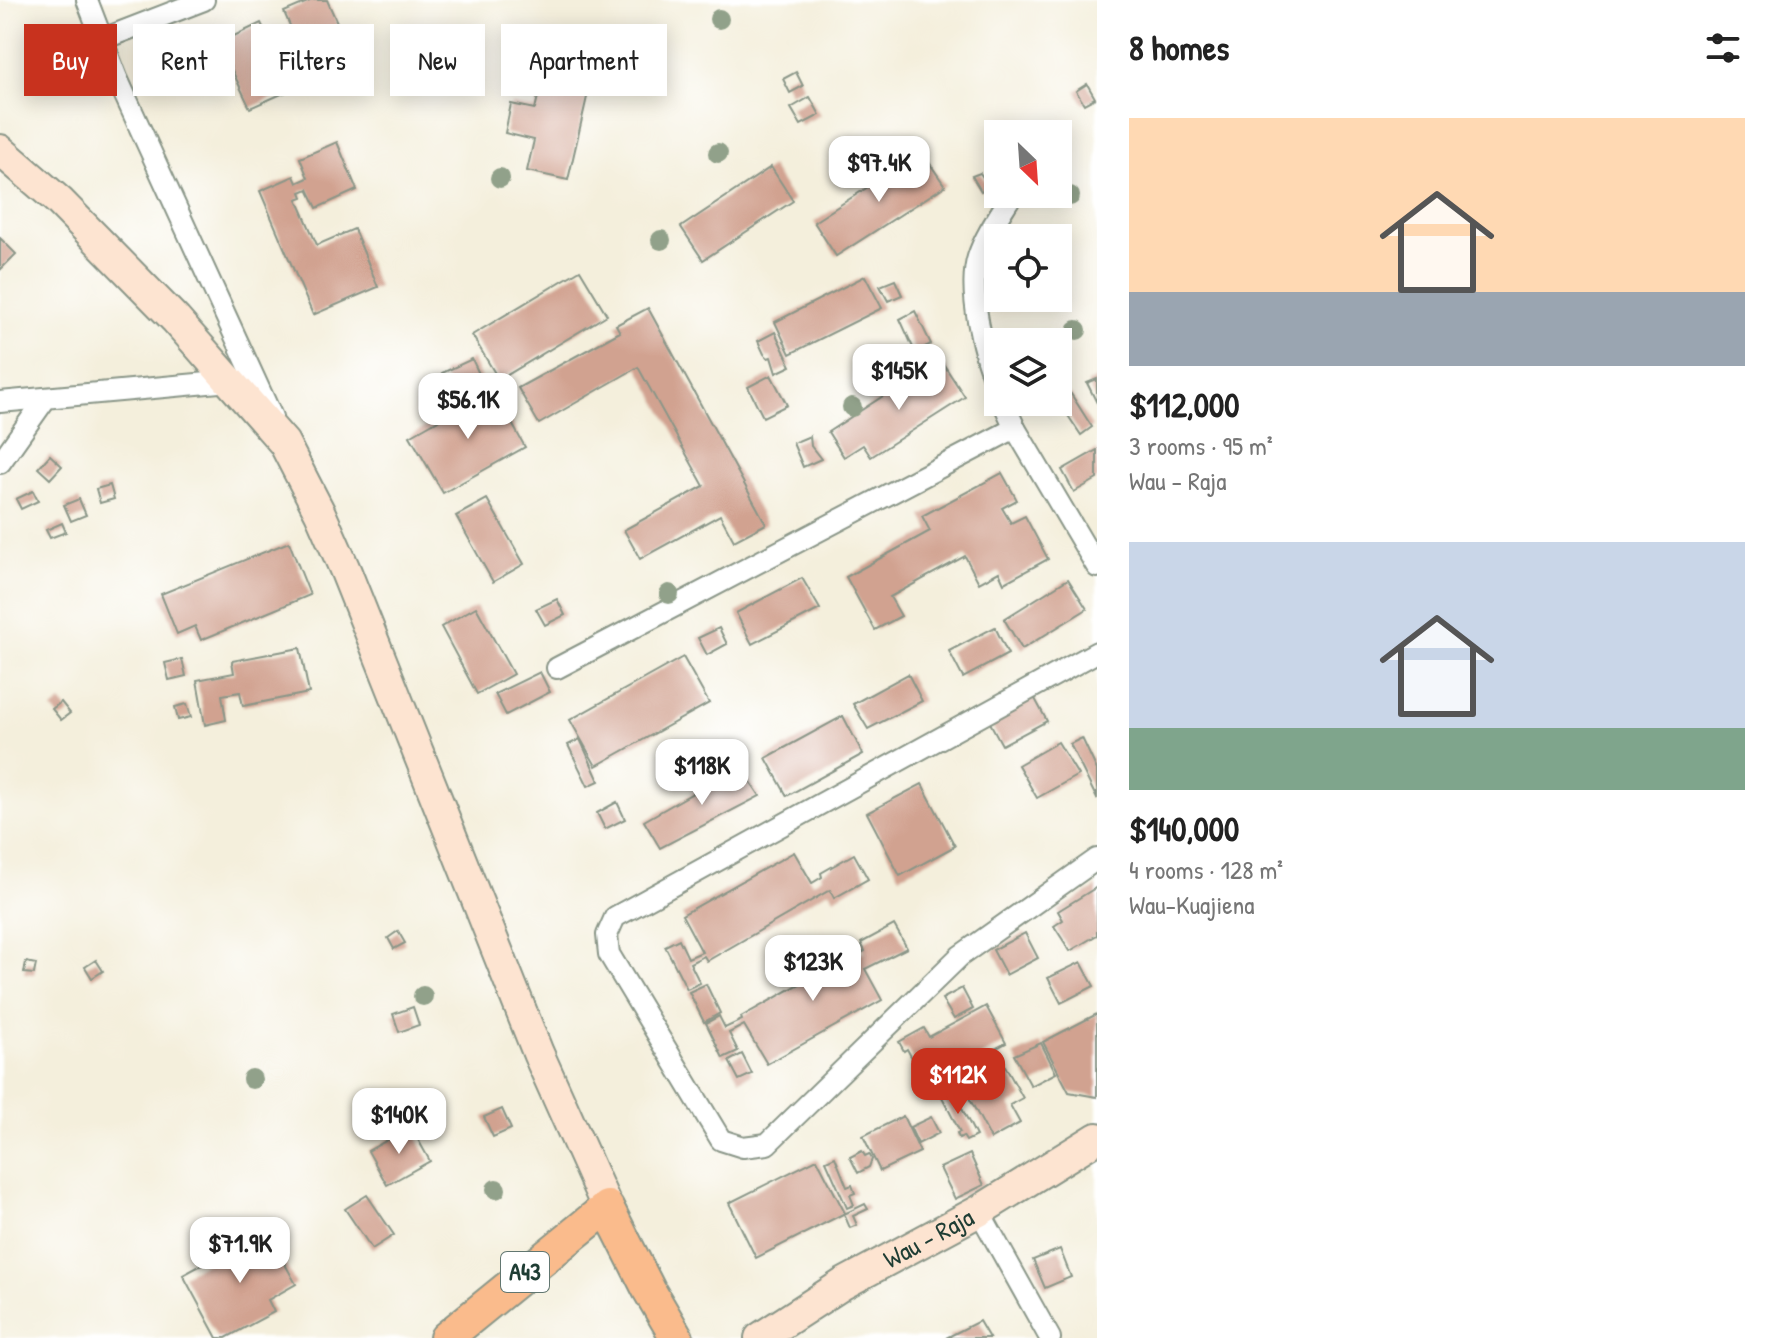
<!DOCTYPE html>
<html lang="en">
<head>
<meta charset="utf-8">
<style>
	body { margin:0; font-family:"Patrick Hand",sans-serif; background:#f6f6f6; color:#222; height:100vh; display:flex; flex-direction:column; font-size:30px; white-space:nowrap }
	* { box-sizing:border-box; margin:0 }
	p { font-size:26px; color:#767676 }
	.icon { flex:none; width:44px; height:44px; fill:none; stroke:currentColor; stroke-width:2; stroke-linecap:round; stroke-linejoin:round }
	.map { position:relative; flex:1; overflow:hidden }
	.side { display:flex; flex-direction:column; background:#fff; width:680px }
	.side>* { flex:none }
	.hud { position:absolute; left:24px; top:24px; width:760px; height:72px; display:flex; gap:16px }
	.needle { width:52px; rotate:155deg }
	.tools { position:absolute; left:984px; top:120px; display:grid; gap:16px }
	.tools a { display:grid; place-items:center; width:88px; height:88px; border-radius:0px; background:#fff; box-shadow:0 4px 20px #0003; font-size:40px }
	.price { position:absolute; translate:-50% -68px; padding:0 18px; border-radius:16px; background:#fff; color:#222; font-size:26px; line-height:52px; filter:drop-shadow(0 2px 4px #0008) }
	.price::after { content:''; position:absolute; left:50%; top:48px; width:24px; height:18px; margin-left:-12px; background:inherit; clip-path:polygon(0 0,100% 0,50% 100%) }
	.price.on { background:#c8321e; color:#fff }
	ul { padding:0; list-style:none }
	li { display:grid; align-content:center; gap:16px; height:424px; padding:0 32px }
	li span { display:grid; place-items:center; height:248px; border-radius:0px; color:#555 }
	li>.icon { margin-inline-start:auto }
	span .icon { width:144px; height:144px; fill:#fffc; stroke-width:1 }
	li b { font-size:34px }
	h2 { display:flex; justify-content:space-between; align-items:center; height:96px; padding:0 32px; font-size:34px }
	.chip { padding:0 28px; border-radius:0px; background:#fff; box-shadow:0 4px 20px #0003; font-size:28px; line-height:72px }
	.chip.on { background:#c8321e; color:#fff }
	main { display:flex; flex:1; min-height:0 }
	.map>svg:first-child { display:block }
	.building { fill:#d1a290 }
	.lines { fill:none; stroke-linecap:round; stroke-linejoin:round }
	.street-casing { stroke:#8a9688; stroke-width:24 }
	.secondary-casing { stroke:#8a9688; stroke-width:34 }
	.primary-casing { stroke:#8a9688; stroke-width:36 }
	.street { stroke:#fff; stroke-width:20 }
	.secondary { stroke:#fde4d1; stroke-width:30 }
	.primary { stroke:#fabb8c; stroke-width:32 }
	.tree { fill:#91a18a }
	.labels { text-anchor:middle; stroke-width:7; stroke-linejoin:round; paint-order:stroke }
	.shield { fill:#fff; stroke:#627771; stroke-width:2 }
	.shield-label { font-size:24px; font-weight:bold; fill:#1f3d34 }
	.street-label { font-size:26px; fill:#1f3d34; stroke:#fff }
</style>
</head>
<body>
<main>
<div class="map">
<svg width="1097" height="1338" viewBox="0 0 1097 1338">
	<rect width="100%" height="100%" fill="#fff"/>
	<filter id="ink" filterUnits="userSpaceOnUse"><feTurbulence type="fractalNoise" baseFrequency=".0125" numOctaves="2"/><feDisplacementMap in="SourceGraphic" scale="16" xChannelSelector="R" yChannelSelector="G"/><feConvolveMatrix kernelMatrix="1 2 1 2 8 2 1 2 1" color-interpolation-filters="sRGB"/></filter>
	<filter id="wash" filterUnits="userSpaceOnUse"><feTurbulence type="fractalNoise" baseFrequency=".006" numOctaves="4" result="noise"/><feDisplacementMap in="SourceGraphic" scale="32" xChannelSelector="R" yChannelSelector="G"/><feGaussianBlur stdDeviation="1.8" result="paint"/><feColorMatrix in="noise" values="0 0 0 0 0 0 0 0 0 0 0 0 0 0 0 0 0 1.4 0 .05"/><feComposite in="paint" operator="in"/></filter>
	<g filter="url(#wash)">
		<rect width="100%" height="100%" fill="#f4efdc"/>
		<g id="blocks">
			<!-- building -->
			<g class="building">
				<path d="M312,0H327L357,67L316,85L284,12Z"/>
				<path d="M261,23L293,89L250,108L219,43Z"/>
				<path d="M547,59L573,65L569,79L590,84L568,180L527,171L534,140L505,133L511,104L535,109Z"/>
				<path d="M796,72L803,86L790,93L783,79Z"/>
				<path d="M1087,84L1095,98L1084,104L1076,91Z"/>
				<path d="M810,97L820,115L801,125L791,108Z"/>
				<path d="M337,142L357,190L317,208L308,189L301,192L303,197L297,199L317,245L354,229L378,287L313,315L260,191L294,176L297,183L308,178L300,158Z"/>
				<path d="M922,152L945,186L836,256L814,222Z"/>
				<path d="M771,167L793,201L703,260L681,227Z"/>
				<path d="M980,173L989,186L981,191L972,176Z"/>
				<path d="M0,238L16,254L0,270Z"/>
				<path d="M580,270L607,315L499,380L472,335Z"/>
				<path d="M865,276L882,308L790,354L775,322Z"/>
				<path d="M895,280L902,295L888,301L880,286Z"/>
				<path d="M648,308L766,524L734,541L720,515L640,559L624,530L704,486L638,367L539,424L518,388L620,332L616,325Z"/>
				<path d="M915,311L931,344L915,352L900,319Z"/>
				<path d="M775,332L791,366L776,373L771,357L768,358L764,354L758,341Z"/>
				<path d="M472,359L481,378L451,392L442,373Z"/>
				<path d="M940,359L965,397L871,457L863,445L844,457L828,432Z"/>
				<path d="M771,375L787,405L763,417L748,387Z"/>
				<path d="M1097,379V403L1087,383Z"/>
				<path d="M493,389L525,447L443,493L410,436Z"/>
				<path d="M1071,394L1092,427L1081,435L1059,402Z"/>
				<path d="M810,436L811,446L821,459L803,467L793,443Z"/>
				<path d="M1097,450V479L1074,492L1062,470Z"/>
				<path d="M50,455L62,466L50,479L38,468Z"/>
				<path d="M1002,473L1017,500L1002,508L1011,523L1025,516L1048,559L1004,583L999,572L979,583L965,556L890,597L901,616L875,630L846,577L930,531L922,516Z"/>
				<path d="M110,485L114,499L100,503L96,489Z"/>
				<path d="M33,491L38,501L21,509L16,499Z"/>
				<path d="M79,499L86,515L71,521L64,505Z"/>
				<path d="M487,499L524,564L493,582L456,516Z"/>
				<path d="M62,523L66,532L50,538L46,530Z"/>
				<path d="M289,542L310,595L201,640L195,626L177,634L161,594Z"/>
				<path d="M802,578L820,609L752,644L736,613Z"/>
				<path d="M1068,579L1087,609L1022,649L1004,619Z"/>
				<path d="M557,599L565,615L545,625L536,609Z"/>
				<path d="M476,607L513,674L477,694L441,627Z"/>
				<path d="M995,627L1008,654L963,678L949,651Z"/>
				<path d="M719,628L727,644L707,655L698,638Z"/>
				<path d="M300,648L309,693L243,706L240,692L222,695L226,720L205,725L197,680L234,673L232,661Z"/>
				<path d="M683,657L709,703L596,766L570,720Z"/>
				<path d="M182,659L186,676L169,680L165,663Z"/>
				<path d="M540,672L550,692L506,715L495,694Z"/>
				<path d="M908,674L922,701L868,729L853,704Z"/>
				<path d="M1033,695L1047,721L1002,745L988,719Z"/>
				<path d="M61,702L70,713L61,720L52,709Z"/>
				<path d="M187,704L191,717L178,720L175,707Z"/>
				<path d="M843,716L863,754L787,796L766,758Z"/>
				<path d="M1082,738L1097,770V799L1070,744Z"/>
				<path d="M580,739L599,781L588,786L568,745Z"/>
				<path d="M1058,742L1078,775L1037,798L1018,765Z"/>
				<path d="M740,766L760,796L660,848L644,821Z"/>
				<path d="M922,784L955,846L900,876L867,813Z"/>
				<path d="M617,802L625,819L605,829L597,813Z"/>
				<path d="M794,852L812,883L822,877L821,873L854,854L868,879L834,898L830,890L707,961L704,956L690,963L700,983L687,989L665,946L679,939L688,958L702,952L682,915Z"/>
				<path d="M1097,887V935L1070,951L1054,926L1063,920L1058,911Z"/>
				<path d="M894,925L907,948L865,969L882,1000L767,1064L744,1025L729,1033L738,1051L723,1058L706,1023L719,1016L725,1028L742,1020L741,1017L855,953L857,955L865,951L861,943Z"/>
				<path d="M398,931L405,943L394,949L388,938Z"/>
				<path d="M1025,933L1038,958L1006,975L993,950Z"/>
				<path d="M96,960L103,971L92,978L85,967Z"/>
				<path d="M26,962L36,964L34,974L24,973Z"/>
				<path d="M1081,962L1094,986L1061,1003L1048,978Z"/>
				<path d="M706,984L720,1013L704,1022L689,992Z"/>
				<path d="M962,988L973,1009L954,1019L942,999Z"/>
				<path d="M986,1006L1006,1043L927,1086L907,1049L904,1051L899,1042L924,1028L929,1037Z"/>
				<path d="M413,1007L419,1025L399,1032L393,1014Z"/>
				<path d="M1097,1014V1097L1069,1092L1043,1042Z"/>
				<path d="M1041,1043L1056,1073L1031,1086L1014,1055Z"/>
				<path d="M742,1054L752,1074L739,1080L729,1061Z"/>
				<path d="M1000,1057L1023,1098L1010,1105L1020,1123L991,1139L959,1079Z"/>
				<path d="M952,1089L976,1136L966,1141L963,1136L959,1138L957,1133L960,1132L941,1095Z"/>
				<path d="M502,1109L511,1129L493,1137L484,1117Z"/>
				<path d="M903,1116L920,1152L880,1171L863,1136Z"/>
				<path d="M931,1117L939,1133L918,1144L910,1127Z"/>
				<path d="M411,1127L430,1161L387,1185L368,1151Z"/>
				<path d="M862,1151L865,1156L869,1154L872,1159L869,1167L858,1173L850,1157Z"/>
				<path d="M970,1154L984,1185L955,1199L940,1168Z"/>
				<path d="M835,1157L847,1187L852,1185L855,1193L850,1195L854,1205L847,1208L826,1161Z"/>
				<path d="M817,1159L845,1213L756,1258L729,1203Z"/>
				<path d="M367,1195L394,1235L372,1249L345,1209Z"/>
				<path d="M865,1204L868,1209L853,1216L857,1225L850,1228L844,1214Z"/>
				<path d="M266,1230L296,1284L268,1300L274,1312L226,1338H217L183,1275Z"/>
				<path d="M1060,1249L1071,1277L1045,1288L1033,1260Z"/>
				<path d="M979,1321L989,1338H946Z"/>
			</g>
		</g>
	</g>
	<g filter="url(#ink)">
		<use href="#blocks" fill-opacity="0" stroke="#8a9688" stroke-width="2"/>
		<g class="lines">
			<!-- street casing -->
			<g class="street-casing">
				<g id="street">
					<path d="M87,0L117,78L272,417"/>
					<path d="M103,39L204,0"/>
					<path d="M998,390C984,359 967,290 978,257C985,236 999,216 1010,198"/>
					<path d="M0,402L230,381"/>
					<path d="M1003,402L1015,428L1097,567"/>
					<path d="M0,463L46,398"/>
					<path d="M1097,652L615,917L607,935L609,954L721,1140L743,1147L767,1144L960,956L1097,859"/>
					<path d="M557,668L1015,428"/>
					<path d="M979,1211L1050,1338"/>
				</g>
			</g>
			<!-- secondary casing -->
			<g class="secondary-casing">
				<g id="secondary">
					<path d="M0,150L59,201L176,320L284,443L320,513L346,572L538,1053L607,1207"/>
					<path id="s1" d="M760,1338L843,1284L979,1211L1097,1138"/>
				</g>
			</g>
			<!-- primary casing -->
			<g class="primary-casing">
				<path id="primary" d="M446,1338L607,1207L649,1290L677,1338"/>
			</g>
			<!-- street -->
			<use href="#street" class="street"/>
			<!-- secondary -->
			<use href="#secondary" class="secondary"/>
			<!-- primary -->
			<use href="#primary" class="primary"/>
		</g>
		<!-- trees -->
		<g class="tree">
			<circle cx="719" cy="19" r="10"/>
			<circle cx="718" cy="153" r="10"/>
			<circle cx="500" cy="178" r="10"/>
			<circle cx="1070" cy="196" r="10"/>
			<circle cx="661" cy="240" r="10"/>
			<circle cx="1077" cy="330" r="10"/>
			<circle cx="852" cy="407" r="10"/>
			<circle cx="669" cy="594" r="10"/>
			<circle cx="423" cy="996" r="10"/>
			<circle cx="252" cy="1079" r="10"/>
			<circle cx="496" cy="1189" r="10"/>
		</g>
	</g>
	<g class="labels">
		<!-- shield labels -->
		<rect class="shield" x="501" y="1252" width="48" height="40" rx="6"/>
		<g class="shield-label">
			<text x="525" y="1280">A43</text>
		</g>
		<!-- street labels -->
		<g class="street-label">
			<text dy="9" stroke="none"><textPath href="#s1" startOffset="196">Wau - Raja</textPath></text>
		</g>
	</g>
</svg>
<div class="tools">
<a><svg class="needle" viewBox="-14 -14 28 28"><path d="M0-13l5 13h-10z" fill="#e53935"/><path d="M0 13l5-13h-10z" fill="#767676"/></svg></a>
<a><svg class="icon" aria-label="locate" viewBox="0 0 24 24"><circle cx="12" cy="12" r="6"/><path d="M12 2v4M12 18v4M2 12h4M18 12h4"/></svg></a>
<a><svg class="icon" aria-label="layers" viewBox="0 0 24 24"><path d="M12 4l9 5-9 5-9-5zM3 14l9 5 9-5"/></svg></a>
</div>
<b class="price" style="left:879px;top:204px">$97.4K</b>
<b class="price" style="left:899px;top:412px">$145K</b>
<b class="price" style="left:468px;top:441px">$56.1K</b>
<b class="price" style="left:702px;top:807px">$118K</b>
<b class="price" style="left:813px;top:1003px">$123K</b>
<b class="price on" style="left:958px;top:1116px">$112K</b>
<b class="price" style="left:399px;top:1156px">$140K</b>
<b class="price" style="left:240px;top:1285px">$71.9K</b>
<div class="hud">
<a class="chip on">Buy</a>
<a class="chip">Rent</a>
<a class="chip">Filters</a>
<a class="chip">New</a>
<a class="chip">Apartment</a>
</div>
</div>
<section class="side">
<h2>8 homes<svg class="icon" aria-label="filters" viewBox="0 0 24 24"><path d="M4 7h16M4 17h16"/><circle cx="9" cy="7" r="2"/><circle cx="15" cy="17" r="2"/></svg></h2>
<ul>
<li><span style="background:linear-gradient(#ffd9b3 70%,#9aa5b1 0)"><svg class="icon" aria-label="home" viewBox="0 0 24 24"><path d="M3 11l9-7 9 7M6 9v11h12V9"/></svg></span><div><b>$112,000</b><p>3 rooms · 95 m²</p><p>Wau - Raja</p></div></li>
<li><span style="background:linear-gradient(#c9d6e8 75%,#7fa58c 0)"><svg class="icon" aria-label="home" viewBox="0 0 24 24"><path d="M3 11l9-7 9 7M6 9v11h12V9"/></svg></span><div><b>$140,000</b><p>4 rooms · 128 m²</p><p>Wau-Kuajiena</p></div></li>
</ul>
</section>
</main>
</body>
</html>
